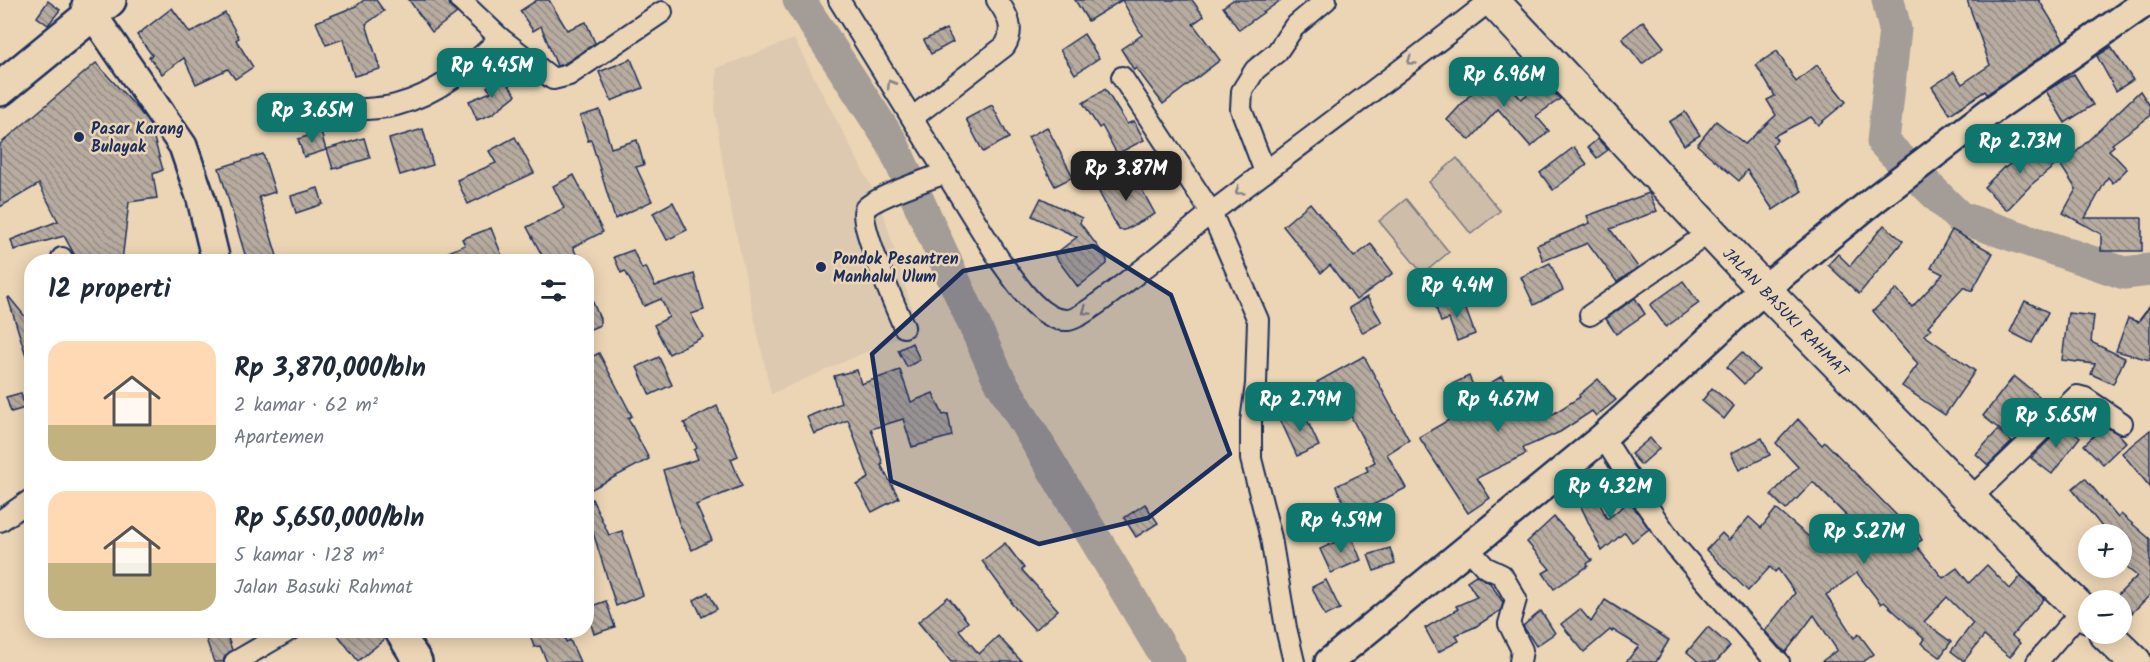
<!DOCTYPE html>
<html lang="id">
<head>
<meta charset="utf-8">
<style>
	body { margin:0; font-family:Kalam,sans-serif; background:#f2f2f3; color:#1f2937; height:100vh; display:flex; flex-direction:column; font-size:22px; white-space:nowrap }
	* { box-sizing:border-box; margin:0 }
	p { font-size:20px; color:#747a83 }
	.icon { flex:none; width:33px; height:33px; fill:none; stroke:currentColor; stroke-width:2; stroke-linecap:round; stroke-linejoin:round }
	.map { position:relative; flex:1; overflow:hidden }
	.side { position:absolute; left:24px; top:254px; width:570px; height:384px; display:flex; flex-direction:column; background:#fff; border-radius:24px; box-shadow:0 3px 15px #0003 }
	.side>* { flex:none }
	.tools { position:absolute; left:2078px; top:524px; display:grid; gap:12px }
	.tools a { display:grid; place-items:center; width:54px; height:54px; border-radius:50%; background:#fff; box-shadow:0 3px 15px #0003; font-size:30px }
	.price { position:absolute; translate:-50% -51px; padding:0 14px; border-radius:12px; background:#0f766e; color:#fff; font-size:20px; line-height:39px; filter:drop-shadow(0 2px 3px #0008) }
	.price::after { content:''; position:absolute; left:50%; top:36px; width:18px; height:14px; margin-left:-9px; background:inherit; clip-path:polygon(0 0,100% 0,50% 100%) }
	.price.on { background:#222; color:#fff }
	ul { padding:0; list-style:none }
	li { display:flex; align-items:center; gap:18px; height:150px; padding:0 24px }
	li span { display:grid; place-items:center; flex:none; width:168px; height:120px; border-radius:18px; color:#555 }
	li>.icon { margin-inline-start:auto }
	span .icon { width:72px; height:72px; fill:#fffc; stroke-width:1 }
	li b { font-size:26px }
	h2 { display:flex; justify-content:space-between; align-items:center; height:72px; padding:0 24px; font-size:26px }
	.map>svg:first-child { display:block }
	.built { fill:#dcc9af }
	.pitch { fill:#cebda8; stroke:#747683; stroke-width:1.5 }
	.lines { fill:none; stroke-linecap:round; stroke-linejoin:round }
	.river { stroke:#a49c97; stroke-width:33 }
	.building { fill:url(#building-back-hatch); stroke:#1b2f5e; stroke-width:1.5 }
	.street-casing { stroke:#1b2f5e; stroke-width:24 }
	.secondary-casing { stroke:#1b2f5e; stroke-width:32 }
	.primary-casing { stroke:#1b2f5e; stroke-width:36 }
	.highway-casing { stroke:#1b2f5e; stroke-width:38 }
	.street { stroke:#ecd5b5; stroke-width:20 }
	.secondary { stroke:#ecd5b5; stroke-width:27 }
	.primary { stroke:#ecd5b5; stroke-width:32 }
	.highway { stroke:#ecd5b5; stroke-width:33 }
	.oneway { stroke:#84828a }
	.marked { fill:#1b2f5e; fill-opacity:0.2; stroke:#1b2f5e; stroke-width:4.5; stroke-linejoin:round }
	.poi-dot { fill:#1b2f5e; stroke:#ecd5b5; stroke-width:2 }
	.labels { text-anchor:middle; stroke-width:5; stroke-linejoin:round; paint-order:stroke }
	.poi-label { font-size:16px; font-weight:bold; fill:#1b2f5e; stroke:#ecd5b5; text-anchor:start }
	.street-label { font-size:16px; fill:#1b2f5e; stroke:#ecd5b5 }
</style>
</head>
<body>
<div class="map">
<svg width="2150" height="662" viewBox="0 0 2150 662">
	<defs>
		<pattern id="building-back-hatch" width="6" height="6" patternUnits="userSpaceOnUse" patternTransform="scale(1.5)"><rect width="6" height="6" fill="#b8aca0"/><path d="M-1 5l2 2M0 0l6 6M5-1l2 2" fill="none" stroke="#958c86"/></pattern>
	</defs>
	<rect width="100%" height="100%" fill="#ecd5b5"/>
	<filter id="ink" filterUnits="userSpaceOnUse"><feTurbulence type="fractalNoise" baseFrequency=".0167" numOctaves="2"/><feDisplacementMap in="SourceGraphic" scale="12" xChannelSelector="R" yChannelSelector="G"/><feConvolveMatrix kernelMatrix="1 2 1 2 8 2 1 2 1" color-interpolation-filters="sRGB"/></filter>
	<g filter="url(#ink)">
		<!-- built -->
		<path class="built" d="M794,39L881,205L918,329L771,394L728,196L715,112L717,68Z"/>
		<!-- pitch -->
		<g class="pitch">
			<path d="M1457,158L1500,211L1471,234L1429,182Z"/>
			<path d="M1406,199L1449,252L1423,274L1379,221Z"/>
		</g>
		<g class="lines">
			<!-- river -->
			<g class="river">
				<path d="M799,0L892,143L998,377L1169,662"/>
				<path d="M1888,0L1895,29L1883,142L1959,217L2124,273L2150,270"/>
			</g>
		</g>
		<!-- building -->
		<g class="building">
			<path d="M364,0H376L384,11L366,24L380,69L354,76L343,39L326,45L316,22L356,6Z"/>
			<path d="M409,0H448L451,8L457,13L432,32Z"/>
			<path d="M537,0H549L567,30L586,22L595,43L564,64L557,66L541,26L533,31L520,11Z"/>
			<path d="M1075,0H1192L1204,16L1193,24L1220,60L1163,104L1136,68L1134,70L1121,49L1142,35L1122,0L1088,21Z"/>
			<path d="M1233,0H1281L1239,30L1223,7Z"/>
			<path d="M1967,0H2039L2064,41L1987,94L1985,91L1950,114L1932,87L1954,72L1962,84L1990,65Z"/>
			<path d="M48,1L60,10L48,25L37,17Z"/>
			<path d="M172,8L190,33L225,13L239,38L236,40L253,67L235,79L228,69L196,84L184,58L162,74L149,57L152,55L137,35Z"/>
			<path d="M1643,21L1664,47L1642,64L1622,38Z"/>
			<path d="M946,29L953,42L931,54L924,40Z"/>
			<path d="M1084,34L1099,58L1075,74L1060,50Z"/>
			<path d="M2111,47L2133,80L2116,91L2097,56Z"/>
			<path d="M1777,51L1796,82L1817,65L1846,102L1818,125L1811,117L1774,136L1777,140L1772,145L1802,191L1773,210L1747,170L1739,181L1697,145L1716,121L1745,144L1776,115L1767,100L1775,96L1756,65Z"/>
			<path d="M631,59L643,88L611,101L599,72Z"/>
			<path d="M96,63L139,110L155,133L153,135L163,170L153,174L157,198L129,202L122,261H78L64,236L14,250L11,240L58,221L39,184L0,207V144Z"/>
			<path d="M1495,69L1521,99L1544,82L1560,99L1536,116L1549,131L1531,147L1498,109L1470,140L1447,120L1478,86L1477,85Z"/>
			<path d="M2074,74L2093,105L2065,123L2046,91Z"/>
			<path d="M502,76L516,95L492,114L477,120L469,101L491,92L487,87Z"/>
			<path d="M1105,89L1127,124L1134,121L1144,140L1117,154L1102,126L1099,128L1083,103Z"/>
			<path d="M2140,91L2150,106V116L2112,144L2114,146L2109,150L2127,169L2113,183L2108,177L2085,218H2142V251H2101V234L2063,213L2076,189L2060,164L2071,157Z"/>
			<path d="M992,105L1009,138L983,152L966,119Z"/>
			<path d="M600,110L611,148L637,140L644,165L636,167L652,201L615,219L591,140L588,141L580,116Z"/>
			<path d="M1685,112L1700,135L1684,145L1669,122Z"/>
			<path d="M1047,127L1073,177L1055,186L1028,137Z"/>
			<path d="M423,129L433,165L400,175L389,139Z"/>
			<path d="M321,132L326,150L304,157L298,139Z"/>
			<path d="M515,137L534,173L468,204L457,180L496,163L489,151Z"/>
			<path d="M364,138L370,158L333,169L327,149Z"/>
			<path d="M1598,139L1608,150L1597,158L1588,147Z"/>
			<path d="M2038,140L2057,164L2032,184L2007,210L1984,187L2004,167L2005,168Z"/>
			<path d="M1574,147L1587,164L1553,190L1540,173Z"/>
			<path d="M263,154L275,192L259,197L277,256L261,261H247L219,168Z"/>
			<path d="M1132,171L1155,214L1125,230H1119L1098,190Z"/>
			<path d="M574,175L603,232L573,247L579,261H545L527,227L564,208L553,186Z"/>
			<path d="M318,188L323,204L296,213L291,196Z"/>
			<path d="M1649,193L1657,211L1610,229L1638,267L1617,282L1588,243L1543,261L1537,245L1590,223L1587,216Z"/>
			<path d="M1041,198L1082,218L1080,223L1107,259V264L1078,287L1054,255L1077,237L1032,216Z"/>
			<path d="M673,202L687,230L667,240L653,213Z"/>
			<path d="M1310,203L1354,257L1371,244L1393,273L1356,300L1330,265L1321,273L1283,226Z"/>
			<path d="M1884,225L1903,241L1859,294L1828,265L1838,254L1850,266Z"/>
			<path d="M491,228L504,261H428L465,245L462,239Z"/>
			<path d="M1952,230L1993,253L1972,291L1964,287L1928,326L1931,329L1924,335L1975,371L1945,415L1902,386L1918,364L1873,311L1897,289L1912,307L1943,274L1931,268Z"/>
			<path d="M633,250L642,269L646,267L655,286L694,274L704,310L691,314L703,337L669,354L654,325L669,317L661,299L644,306L625,271L621,273L614,257Z"/>
			<path d="M1550,263L1563,290L1534,305L1521,277Z"/>
			<path d="M1683,281L1699,303L1666,327L1650,305Z"/>
			<path d="M586,286L600,319V325L586,331Z"/>
			<path d="M9,297L32,325V362H28L8,298Z"/>
			<path d="M1367,297L1382,322L1363,333L1349,308Z"/>
			<path d="M1635,298L1645,314L1616,334L1606,319Z"/>
			<path d="M1462,299L1475,334L1457,341L1449,319L1441,322L1436,308Z"/>
			<path d="M2025,301L2048,312L2032,343L2010,332Z"/>
			<path d="M2150,306V360L2116,351L2128,318L2138,322Z"/>
			<path d="M2068,313L2094,316L2091,342L2125,358L2113,384L2091,374L2095,364L2062,360Z"/>
			<path d="M912,343L920,360L907,367L898,350Z"/>
			<path d="M1742,352L1759,370L1744,384L1727,367Z"/>
			<path d="M599,353L632,416L628,418L649,459L586,492V360Z"/>
			<path d="M1364,356L1409,440L1387,454L1406,488L1350,517L1336,486L1368,471L1366,467L1375,462L1341,398L1329,404L1317,382Z"/>
			<path d="M659,357L672,385L650,395L637,367Z"/>
			<path d="M857,370L861,384L900,370L911,402L933,393L943,415L948,414L952,436L912,447L903,419L871,429L883,464L881,465L899,498L872,512L857,485L869,478L848,420L814,434L807,417L841,403L834,376Z"/>
			<path d="M1469,376L1476,392L1502,376L1526,413L1546,406L1550,416L1580,397L1579,395L1598,379L1616,400L1596,416L1592,411L1560,432L1523,448L1526,454L1477,478L1490,498L1468,513L1419,437L1461,413L1457,406L1461,404L1452,384Z"/>
			<path d="M2014,376L2039,396L2008,436L1983,416Z"/>
			<path d="M1712,388L1734,406L1724,419L1702,401Z"/>
			<path d="M21,393L25,408L11,412L6,397Z"/>
			<path d="M717,406L738,456L731,459L742,486L696,505L712,540L692,550L679,523L663,470L698,459L694,450L697,448L684,423Z"/>
			<path d="M1302,409L1319,446L1297,456L1280,419Z"/>
			<path d="M1798,419L1822,445L1825,442L1904,523L1910,519L1922,540L1915,544L1943,578L1957,568L1969,583L1987,565L2010,589L2021,576L2044,599L2012,636L2020,643L2010,657L1984,636L1964,661L1951,651L1973,623L1947,597L1924,622L1951,642L1940,657L1921,643L1924,639L1884,602L1881,604L1857,573L1826,595L1854,638L1859,634L1874,654L1863,662H1821L1837,650L1814,615L1786,652L1780,648L1765,631L1795,593L1778,569L1775,572L1770,567L1748,591L1706,550L1722,533L1729,540L1749,517L1761,528L1776,509L1827,552L1859,529L1813,482L1786,510L1771,495L1798,467L1776,443Z"/>
			<path d="M2064,425L2080,437L2052,474L2031,458Z"/>
			<path d="M2104,426L2119,434L2126,442L2103,464L2084,445Z"/>
			<path d="M1998,430L2012,442L1988,465L1976,454Z"/>
			<path d="M2150,430V487L2122,453Z"/>
			<path d="M1650,438L1659,449L1641,465L1631,454Z"/>
			<path d="M1762,438L1770,455L1739,470L1731,453Z"/>
			<path d="M2085,478L2118,518L2121,514L2150,539V595L2132,613L2116,597L2137,576L2121,563V534H2104L2106,532L2072,489Z"/>
			<path d="M1592,486L1607,519L1630,501L1649,529L1632,542L1625,532L1602,551L1575,494Z"/>
			<path d="M592,499L609,535L622,531L643,595L616,606L586,510V501Z"/>
			<path d="M1145,504L1158,523L1136,537L1124,518Z"/>
			<path d="M1554,517L1592,560L1587,564L1588,566L1554,589L1543,573L1550,569L1527,542Z"/>
			<path d="M1351,535L1361,560L1331,573L1320,549Z"/>
			<path d="M1005,543L1024,568L1022,570L1058,610L1035,630L1011,603L1012,602L982,561Z"/>
			<path d="M1390,548L1395,564L1374,571L1368,555Z"/>
			<path d="M1476,575L1490,583L1503,602L1501,610L1475,627L1456,635L1459,641L1438,652L1425,628L1458,609L1456,606L1477,597L1467,581Z"/>
			<path d="M1326,580L1340,609L1325,616L1312,587Z"/>
			<path d="M708,592L717,609L702,617L694,600Z"/>
			<path d="M948,597L968,622L959,630L979,654L998,636L1022,662H951L918,622Z"/>
			<path d="M1605,600L1669,640L1656,662H1626L1639,646L1613,630L1612,632L1610,630L1584,652L1561,624L1580,609L1591,622Z"/>
			<path d="M606,601L615,627L594,634L586,608Z"/>
			<path d="M1541,611L1555,633L1536,646L1523,626Z"/>
			<path d="M1708,627L1730,646L1716,662H1699L1687,652Z"/>
			<path d="M334,630H382L385,639L358,661Z"/>
			<path d="M538,630H563L566,642L570,640L580,662H547L540,646L534,647L531,638V632Z"/>
			<path d="M226,632L232,650L225,656L223,662H214L206,639Z"/>
		</g>
		<g class="lines">
			<!-- street casing -->
			<g class="street-casing">
				<g id="street">
					<path d="M460,0L500,38L553,79L569,75L662,12"/>
					<path d="M839,0L999,259C1014,279 1039,322 1068,320C1082,319 1129,279 1143,269C1168,250 1191,228 1216,209C1308,139 1401,71 1491,0"/>
					<path d="M1122,77L1211,212L1258,320L1256,384L1251,422V459L1271,538L1286,628L1294,662"/>
					<path d="M281,115C295,114 309,112 323,111C347,109 372,111 396,105C435,95 473,66 500,38"/>
					<path d="M912,118L1005,46C1015,29 1008,15 997,0"/>
					<path d="M1265,172L1241,109L1242,91L1255,70L1277,52L1294,27L1326,0"/>
					<path d="M62,258L63,261"/>
					<path d="M1590,315L1710,232"/>
					<path d="M904,327C897,310 857,221 865,209C873,198 931,178 946,173"/>
					<path d="M1603,437L1645,503L1675,546L1772,657L1779,662"/>
					<path d="M1971,498L2077,396L2085,398L2122,423"/>
					<path d="M0,521L32,499"/>
					<path d="M1468,548L1485,567L1502,575L1516,599L1509,624L1522,650L1520,662"/>
					<path d="M235,662L290,630"/>
					<path d="M2037,662L2082,610"/>
				</g>
			</g>
			<!-- secondary casing -->
			<g class="secondary-casing">
				<g id="secondary">
					<path d="M86,5L183,146L201,199L216,261"/>
					<path d="M398,630L418,662"/>
					<path d="M1329,662L1603,437L1764,289L1875,199L1992,110L2149,0"/>
				</g>
			</g>
			<!-- primary casing -->
			<g class="primary-casing">
				<g id="primary">
					<path d="M1492,0L1764,289L2035,565L2088,616"/>
					<path d="M2105,633L2135,662"/>
				</g>
			</g>
			<!-- highway casing -->
			<g class="highway-casing">
				<path id="highway" d="M0,89L109,0"/>
			</g>
			<!-- street -->
			<use href="#street" class="street"/>
			<!-- secondary -->
			<use href="#secondary" class="secondary"/>
			<!-- primary -->
			<use href="#primary" class="primary"/>
			<!-- highway -->
			<use href="#highway" class="highway"/>
		</g>
		<!-- one-way arrows -->
		<defs><path id="oneway-chevron" d="M-2-3.5L2.5 0L-2 3.5" fill="none" stroke-width="1.6" stroke-linecap="round" stroke-linejoin="round" transform="scale(1.5)"/></defs>
		<g class="oneway">
			<use href="#oneway-chevron" transform="translate(1411 61) rotate(144)"/>
			<use href="#oneway-chevron" transform="translate(891 84) rotate(-121)"/>
			<use href="#oneway-chevron" transform="translate(1239 191) rotate(143)"/>
			<use href="#oneway-chevron" transform="translate(1086 311) rotate(146)"/>
		</g>
	</g>
	<!-- marked area -->
	<path class="marked" d="M1093,246L1171,295L1230,454L1148,518L1039,544L891,481L872,354L963,271Z"/>
	<!-- markers -->
	<g class="poi-dot">
		<circle cx="79" cy="137" r="6"/>
		<circle cx="821" cy="267" r="6"/>
	</g>
	<g class="labels">
		<!-- poi labels -->
		<g class="poi-label">
			<text x="91" y="134">Pasar Karang<tspan x="91" dy="18">Bulayak</tspan></text>
			<text x="833" y="264">Pondok Pesantren<tspan x="833" dy="18">Manhalul Ulum</tspan></text>
		</g>
		<!-- street labels -->
		<g class="street-label">
			<text transform="translate(1786 312) rotate(46)" y="6">JALAN BASUKI RAHMAT</text>
		</g>
	</g>
</svg>
<div class="tools">
<a>+</a>
<a>−</a>
</div>
<b class="price" style="left:492px;top:99px">Rp 4.45M</b>
<b class="price" style="left:1504px;top:108px">Rp 6.96M</b>
<b class="price" style="left:312px;top:144px">Rp 3.65M</b>
<b class="price" style="left:2020px;top:175px">Rp 2.73M</b>
<b class="price on" style="left:1126px;top:202px">Rp 3.87M</b>
<b class="price" style="left:1457px;top:319px">Rp 4.4M</b>
<b class="price" style="left:1300px;top:433px">Rp 2.79M</b>
<b class="price" style="left:1498px;top:433px">Rp 4.67M</b>
<b class="price" style="left:2056px;top:449px">Rp 5.65M</b>
<b class="price" style="left:1610px;top:520px">Rp 4.32M</b>
<b class="price" style="left:1341px;top:554px">Rp 4.59M</b>
<b class="price" style="left:1864px;top:565px">Rp 5.27M</b>
<section class="side">
<h2>12 properti<svg class="icon" aria-label="filters" viewBox="0 0 24 24"><path d="M4 7h16M4 17h16"/><circle cx="9" cy="7" r="2"/><circle cx="15" cy="17" r="2"/></svg></h2>
<ul>
<li><span style="background:linear-gradient(#ffd9b3 70%,#c2b280 0)"><svg class="icon" aria-label="home" viewBox="0 0 24 24"><path d="M3 11l9-7 9 7M6 9v11h12V9"/></svg></span><div><b>Rp 3,870,000/bln</b><p>2 kamar · 62 m²</p><p>Apartemen</p></div></li>
<li><span style="background:linear-gradient(#ffd9b3 60%,#c2b280 0)"><svg class="icon" aria-label="home" viewBox="0 0 24 24"><path d="M3 11l9-7 9 7M6 9v11h12V9"/></svg></span><div><b>Rp 5,650,000/bln</b><p>5 kamar · 128 m²</p><p>Jalan Basuki Rahmat</p></div></li>
</ul>
</section>
</div>
</body>
</html>
